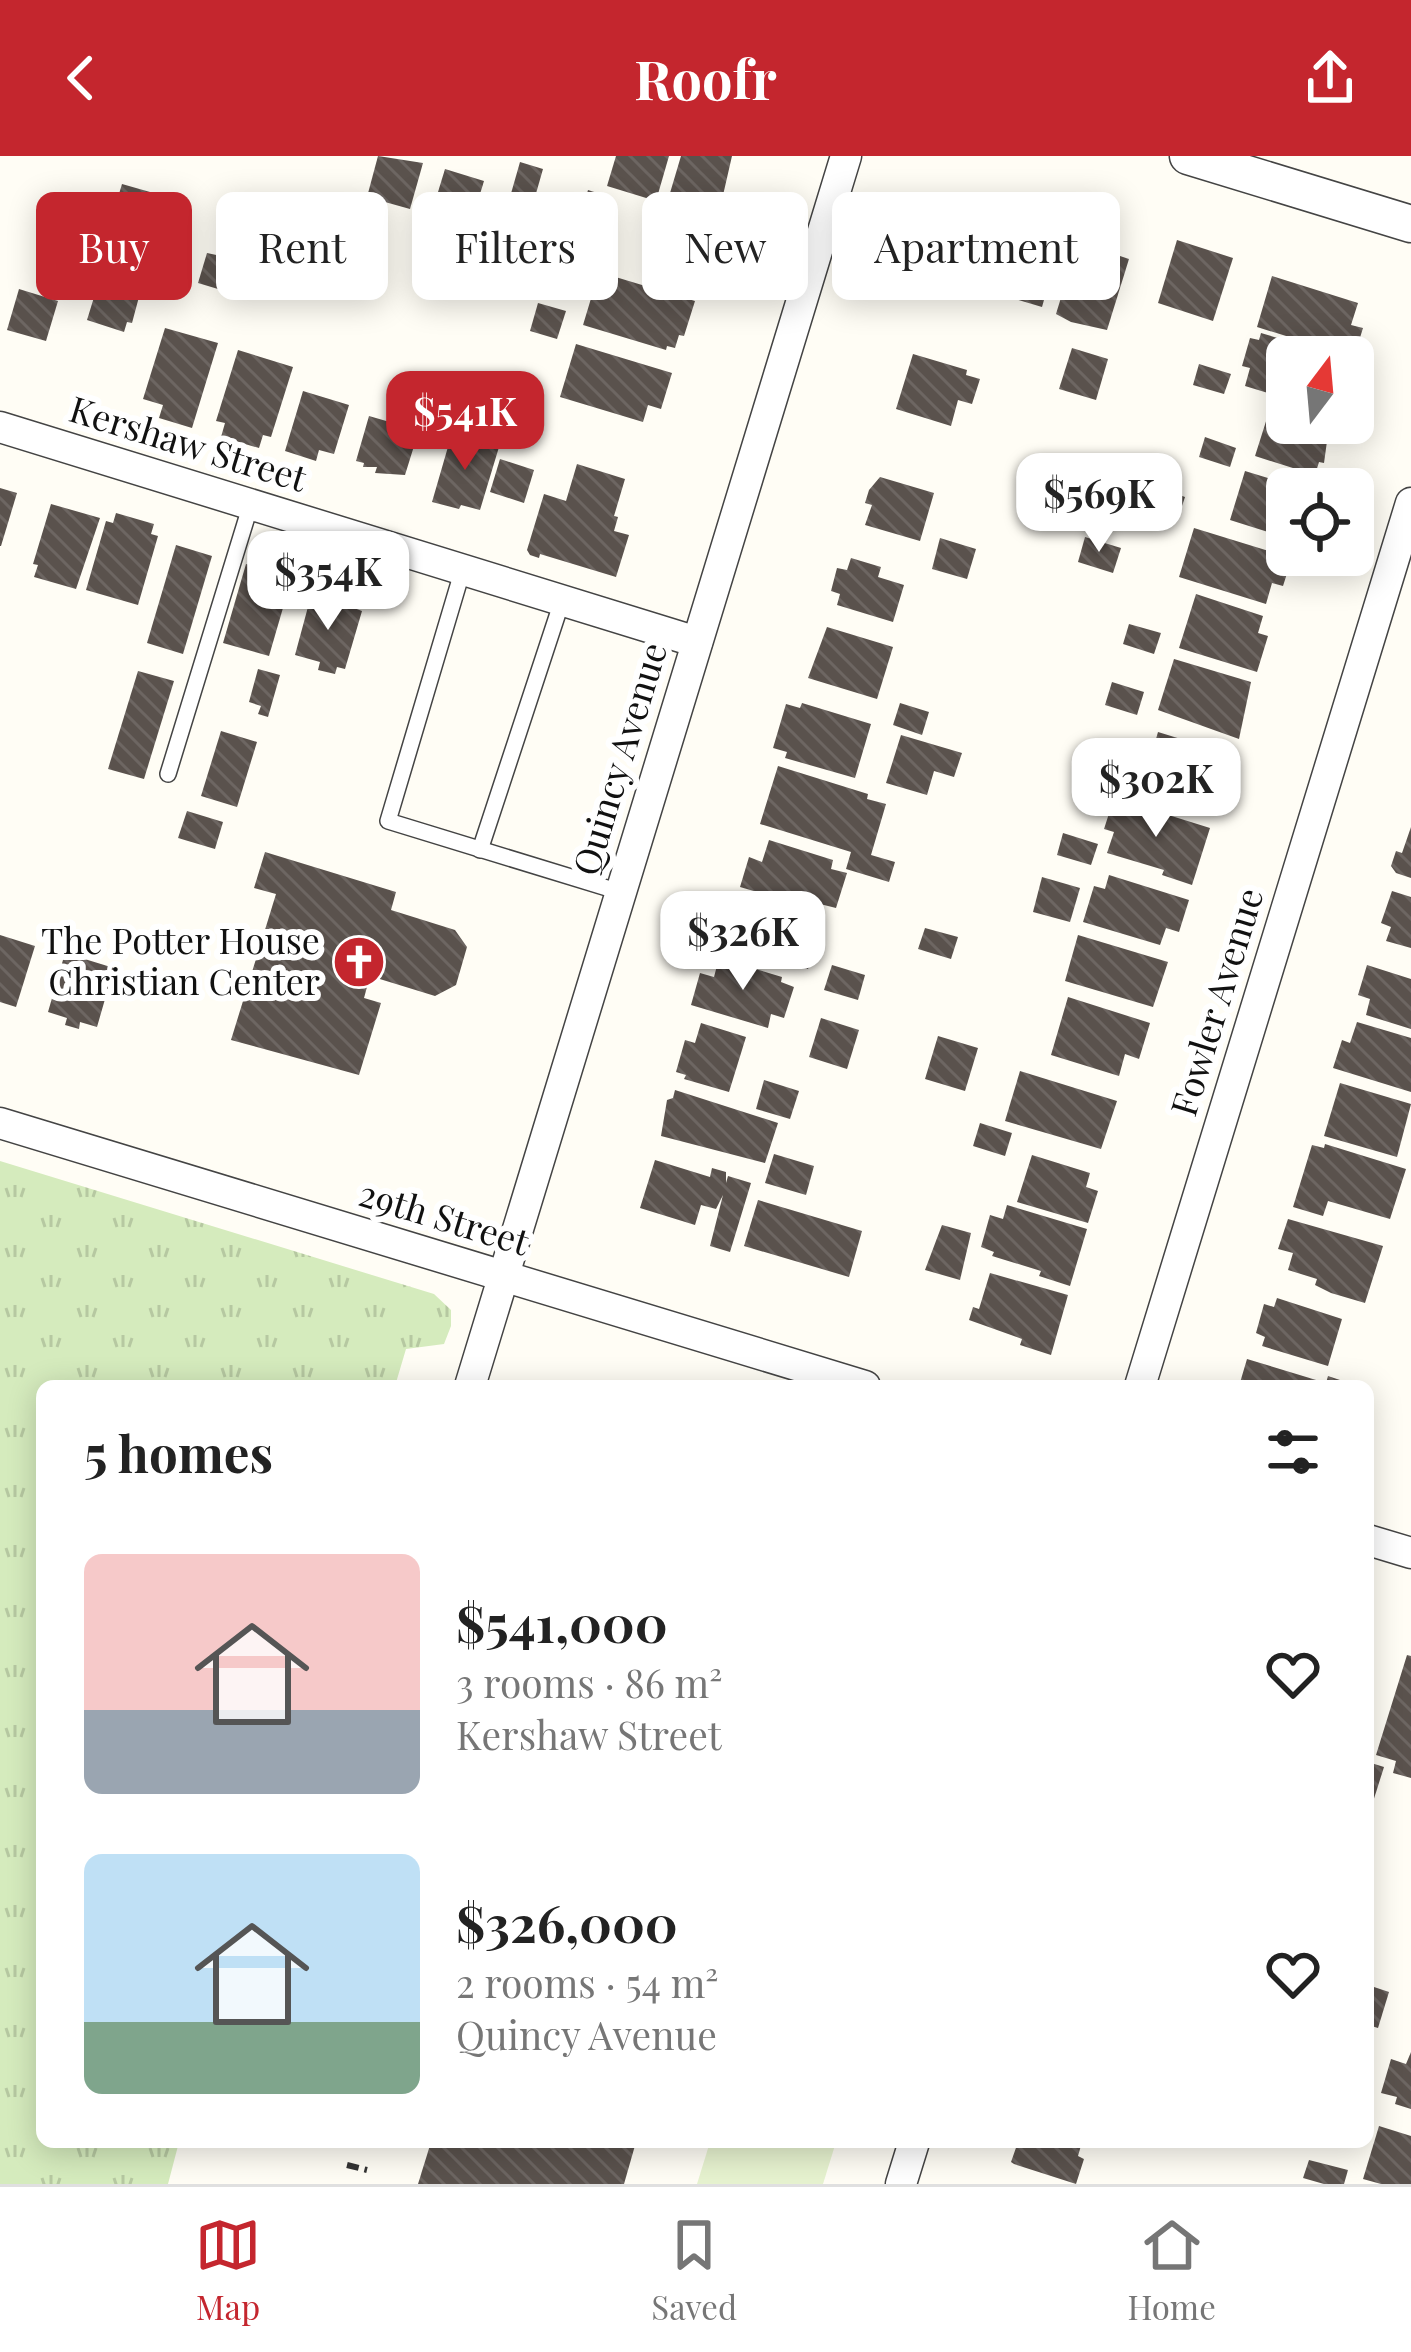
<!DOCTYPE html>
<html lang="en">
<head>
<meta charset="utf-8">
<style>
	body { margin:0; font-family:"Playfair Display",serif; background:#f6f6f6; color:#222; height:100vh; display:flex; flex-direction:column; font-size:45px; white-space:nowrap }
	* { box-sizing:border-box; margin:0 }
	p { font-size:39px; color:#767676 }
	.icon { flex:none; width:66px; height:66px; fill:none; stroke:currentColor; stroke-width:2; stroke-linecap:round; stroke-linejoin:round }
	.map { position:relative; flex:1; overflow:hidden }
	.side { position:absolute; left:36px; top:1224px; width:1338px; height:768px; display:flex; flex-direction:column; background:#fff; border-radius:18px; box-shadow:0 6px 30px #0003 }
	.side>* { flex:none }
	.top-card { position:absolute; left:36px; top:36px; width:1341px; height:108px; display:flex; gap:24px }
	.needle { width:78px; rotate:16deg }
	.buttons { position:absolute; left:1266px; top:180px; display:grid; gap:24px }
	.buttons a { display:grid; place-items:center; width:108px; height:108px; border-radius:18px; background:#fff; box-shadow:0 6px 30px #0003; font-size:60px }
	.price { position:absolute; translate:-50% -102px; padding:0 27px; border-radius:24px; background:#fff; color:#222; font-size:39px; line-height:78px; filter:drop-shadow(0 3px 6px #0008) }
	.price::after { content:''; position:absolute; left:50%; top:72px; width:36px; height:27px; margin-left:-18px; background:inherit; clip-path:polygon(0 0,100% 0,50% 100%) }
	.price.current { background:#c4262e; color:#fff }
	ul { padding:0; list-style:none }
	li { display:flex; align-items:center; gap:36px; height:300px; padding:0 48px }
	li span { display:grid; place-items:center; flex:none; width:336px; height:240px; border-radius:18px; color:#555 }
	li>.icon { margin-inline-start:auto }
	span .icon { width:144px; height:144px; fill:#fffc; stroke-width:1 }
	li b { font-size:51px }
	h2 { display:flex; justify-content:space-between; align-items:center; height:144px; padding:0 48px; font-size:51px }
	.tag { padding:0 42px; border-radius:18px; background:#fff; box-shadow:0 6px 30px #0003; font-size:42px; line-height:108px }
	.tag.current { background:#c4262e; color:#fff }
	header { display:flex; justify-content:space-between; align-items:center; height:156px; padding:0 48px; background:#c4262e; color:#fff; font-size:54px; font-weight:700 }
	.dock { display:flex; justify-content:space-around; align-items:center; height:168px; border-top:3px solid #e0e0e0; background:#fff; font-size:33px; color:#767676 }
	.dock a { display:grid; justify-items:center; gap:6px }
	.dock .current { color:#c4262e }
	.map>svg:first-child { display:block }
	.park { fill:url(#park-tufts) }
	.pitch { fill:#e6f2cf }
	.building { fill:url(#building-back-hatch) }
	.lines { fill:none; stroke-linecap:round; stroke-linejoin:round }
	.service-casing { stroke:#444; stroke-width:18 }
	.minor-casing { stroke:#444; stroke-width:33 }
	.tertiary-casing { stroke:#444; stroke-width:39 }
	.path { stroke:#333; stroke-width:6; stroke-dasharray:12 6; stroke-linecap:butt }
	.service { stroke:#fff; stroke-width:15 }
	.minor { stroke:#fff; stroke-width:30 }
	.tertiary { stroke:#fff; stroke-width:36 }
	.labels { text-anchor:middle; stroke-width:12; stroke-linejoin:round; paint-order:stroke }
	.street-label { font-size:36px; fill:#111; stroke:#fff }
	.poi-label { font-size:36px; fill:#111; stroke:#fff; text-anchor:end }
</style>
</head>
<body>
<header><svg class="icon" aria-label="back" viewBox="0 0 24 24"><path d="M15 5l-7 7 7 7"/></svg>Roofr<svg class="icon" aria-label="share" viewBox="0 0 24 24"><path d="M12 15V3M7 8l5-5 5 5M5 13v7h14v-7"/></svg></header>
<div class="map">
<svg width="1411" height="2028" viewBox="0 0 1411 2028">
	<defs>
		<pattern id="park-tufts" width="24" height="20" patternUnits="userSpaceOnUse" patternTransform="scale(3)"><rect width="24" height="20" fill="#d5ebbd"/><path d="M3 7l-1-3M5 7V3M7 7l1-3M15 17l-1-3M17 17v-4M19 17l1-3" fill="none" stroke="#b6c8a1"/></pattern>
		<pattern id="building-back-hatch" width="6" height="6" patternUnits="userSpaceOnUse" patternTransform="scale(3)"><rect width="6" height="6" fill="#5a524d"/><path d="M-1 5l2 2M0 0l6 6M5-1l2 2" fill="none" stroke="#6d6662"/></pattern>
	</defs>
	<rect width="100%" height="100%" fill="#fffdf5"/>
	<!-- park -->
	<path class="park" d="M0,1005L434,1138L451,1154V1170L444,1188L406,1193L395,1230H42V1986H179L168,2028H0Z"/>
	<!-- pitch -->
	<path class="pitch" d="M710,1986H836L823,2028H697Z"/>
	<!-- building -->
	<g class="building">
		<path d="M378,0L423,7L410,53L367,41Z"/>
		<path d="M616,0H669L656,45L607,30Z"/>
		<path d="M681,0H732L721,48L717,47L708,78L662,64Z"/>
		<path d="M520,6L543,13L533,48L510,41Z"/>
		<path d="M445,13L484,25L470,71L431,59Z"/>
		<path d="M122,28L157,38L151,59L116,48Z"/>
		<path d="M588,34L610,41L590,102L570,96Z"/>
		<path d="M966,78L1032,97L1033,92L1057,99L1042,151L952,124L954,116L928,109L937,79L963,87Z"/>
		<path d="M656,80L698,93L685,135L643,122Z"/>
		<path d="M1177,84L1233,102L1213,165L1158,147Z"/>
		<path d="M1078,86L1129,103L1107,174L1071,166L1056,158Z"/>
		<path d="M123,95L146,102L143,110L147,111L132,167L127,166L124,176L87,164L103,112L114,116Z"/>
		<path d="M207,97L249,106L238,139L198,127Z"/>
		<path d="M599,116L695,145L684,180L679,179L675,192L667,190L666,194L583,169Z"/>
		<path d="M1272,120L1358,147L1351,169L1363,172L1354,201L1257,171Z"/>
		<path d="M19,133L58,145L46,185L7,174Z"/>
		<path d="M538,147L566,155L557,183L530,175Z"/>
		<path d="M165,172L218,187L192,272L159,262L163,249L143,243Z"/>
		<path d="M1261,177L1336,200L1335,201H1287V243L1245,230L1250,212L1242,210L1250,182L1259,184Z"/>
		<path d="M576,188L672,217L661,253L648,249L643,266L560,241Z"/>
		<path d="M1072,192L1108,203L1096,244L1059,233Z"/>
		<path d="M238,194L293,211L271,281L263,279L259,292L221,281L225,267L216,265Z"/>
		<path d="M913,198L967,214L966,219L980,223L972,248L958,244L951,270L896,253Z"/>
		<path d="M1199,208L1231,218L1224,238L1193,229Z"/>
		<path d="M429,224L451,230L440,266L418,260Z"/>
		<path d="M510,225L542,236L537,253L504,243Z"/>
		<path d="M454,226L477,233L466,269L443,262Z"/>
		<path d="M303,235L349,249L334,298L319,294L316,305L285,295Z"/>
		<path d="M1268,259L1328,278L1324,307L1319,306L1315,319L1255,300Z"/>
		<path d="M369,260L407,271L409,262L416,265L414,273L419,274L405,319L375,317L377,311H363L364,307L356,305Z"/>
		<path d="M452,277L499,291L480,354L461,349L459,353L432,346Z"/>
		<path d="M1205,281L1236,292L1230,311L1199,301Z"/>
		<path d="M500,303L534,314L524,347L490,336Z"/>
		<path d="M577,308L625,323L614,360L618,361L614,375L629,379L616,421L540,398L539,402L530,399L527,394L544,338L566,345Z"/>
		<path d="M1245,315L1300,332L1287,333V382L1230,364Z"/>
		<path d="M880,321L934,337L920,385L865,369L872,349L865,347L869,334Z"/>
		<path d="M1152,329L1185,341L1178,362L1145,351Z"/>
		<path d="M0,332L17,337L1,390H0Z"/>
		<path d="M51,348L100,362L76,433L34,421L38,409L33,408Z"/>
		<path d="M116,357L154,368L151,378L158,380L138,449L86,434L106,365L113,367Z"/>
		<path d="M1194,372L1292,402L1283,430L1272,427L1266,448L1179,421Z"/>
		<path d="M1085,381L1121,392L1113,417L1078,406Z"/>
		<path d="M940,382L976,393L967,423L932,413Z"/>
		<path d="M176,389L212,400L183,498L147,487Z"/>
		<path d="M851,402L881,411L878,421L904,429L893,466L837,449L840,438L831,435L837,412L847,414Z"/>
		<path d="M246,408L292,421L269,500L223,487Z"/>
		<path d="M312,436L362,455L345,513L337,511L335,518L318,514L320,506L295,499Z"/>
		<path d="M1196,438L1263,460L1258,477L1268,480L1257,516L1179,492Z"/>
		<path d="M1129,468L1161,477L1154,498L1123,488Z"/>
		<path d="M827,471L893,491L877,543L808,522Z"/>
		<path d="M1174,503L1251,526L1239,583L1158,554Z"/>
		<path d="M258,513L280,519L268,561L258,558L261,550L249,546Z"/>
		<path d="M138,515L174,525L144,623L108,613Z"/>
		<path d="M1112,526L1144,536L1137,559L1105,549Z"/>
		<path d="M802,547L871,568L855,622L785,602L787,596L773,592L786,548L800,552Z"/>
		<path d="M900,547L929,556L922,579L893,569Z"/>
		<path d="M221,575L257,586L237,651L201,640Z"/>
		<path d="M1158,576L1220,595L1214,613L1228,617L1217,651L1142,631Z"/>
		<path d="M901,579L962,597L954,621L934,615L927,639L886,627Z"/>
		<path d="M1090,605L1120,614L1114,635L1084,627Z"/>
		<path d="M778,610L868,638L867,643L886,648L871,699L895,706L889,726L846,713L851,696L760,668Z"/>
		<path d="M1114,642L1210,672L1192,729L1162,719L1164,714L1107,697L1114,676L1104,673Z"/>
		<path d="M187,655L223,666L215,693L178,682Z"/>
		<path d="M1411,671V722L1396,717L1391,710L1396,695L1402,697Z"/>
		<path d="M1063,677L1098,688L1091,709L1057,699Z"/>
		<path d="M769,684L833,704L831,713L847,717L836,752L820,748L818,754L740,731L749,701L762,706Z"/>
		<path d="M265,696L396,736L391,754L455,774L467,791L456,829L435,840L370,820L364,842L381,847L359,919L231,884L276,738L254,732Z"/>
		<path d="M1109,719L1189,744L1179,776L1166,772L1160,789L1083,766L1094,730L1105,733Z"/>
		<path d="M1042,721L1080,732L1070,766L1033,756Z"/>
		<path d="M1392,735L1411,741V792L1386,785L1391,771L1381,767Z"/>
		<path d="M748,744L821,770L808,813L733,795Z"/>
		<path d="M925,772L958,781L951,803L918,793Z"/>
		<path d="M0,779L35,790L16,851L0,846Z"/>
		<path d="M1078,779L1168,806L1153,851L1065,825Z"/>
		<path d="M65,797L114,812L97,871L80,866L79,873L65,869L67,862L48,856Z"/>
		<path d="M719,802L782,821L781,826L794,831L784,862L771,858L768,872L691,849L700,817L714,821Z"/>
		<path d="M832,809L865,819L858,844L824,834Z"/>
		<path d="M1367,809L1411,823V873L1366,859L1370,843L1358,839Z"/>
		<path d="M1068,841L1150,867L1139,903L1125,898L1119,920L1051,899Z"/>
		<path d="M821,862L859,874L847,913L809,901Z"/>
		<path d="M1357,866L1411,882V936L1333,912L1342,884L1350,887Z"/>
		<path d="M701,867L746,881L729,936L684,923L686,919L676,916L685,884L695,887Z"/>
		<path d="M938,880L978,892L965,935L925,923Z"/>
		<path d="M1020,915L1117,945L1101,993L1005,965Z"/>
		<path d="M764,924L799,935L790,963L756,953Z"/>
		<path d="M1340,927L1411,948L1397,1001L1324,980Z"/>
		<path d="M675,934L778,967L765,1007L661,980L667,944L673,942Z"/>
		<path d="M980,967L1012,977L1005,1000L973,990Z"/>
		<path d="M1325,988L1406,1013L1390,1063L1328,1045L1323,1060L1293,1051L1312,989L1324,992Z"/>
		<path d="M774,998L814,1010L806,1039L765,1027Z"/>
		<path d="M1032,999L1090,1017L1086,1031L1098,1035L1088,1067L1017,1046Z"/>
		<path d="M655,1004L710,1021L712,1012L726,1016V1027L728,1020L751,1027L730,1096L710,1090L723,1039L716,1053L701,1049L695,1069L640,1052Z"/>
		<path d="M758,1044L862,1075L849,1121L744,1090Z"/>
		<path d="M1007,1049L1087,1073L1070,1130L1039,1120L1041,1115L992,1100L994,1096L981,1091L990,1059L1003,1063Z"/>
		<path d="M1288,1063L1383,1090L1365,1147L1331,1137L1315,1129L1317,1123L1288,1114L1293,1097L1278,1093Z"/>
		<path d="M942,1069L971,1077L960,1124L925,1114Z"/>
		<path d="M990,1117L1068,1139L1051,1199L1020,1189L1022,1183L969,1164L973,1151L979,1153Z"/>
		<path d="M1277,1142L1342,1163L1328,1210L1262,1190L1265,1181L1256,1177L1264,1148L1274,1151Z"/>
		<path d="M1247,1203L1326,1227L1328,1220L1358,1230H1239Z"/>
		<path d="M1407,1499L1411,1500V1622L1393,1617L1396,1605L1376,1599Z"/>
		<path d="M1368,1606L1384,1611L1372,1649L1368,1647Z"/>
		<path d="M1368,1829L1389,1836L1378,1872L1368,1869Z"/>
		<path d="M1411,1896V1953L1395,1948L1397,1941L1381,1937L1391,1903L1406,1908Z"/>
		<path d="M1379,1970L1411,1980V2028H1381L1363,2023Z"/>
		<path d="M431,1986H636L624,2028H418Z"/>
		<path d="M1018,1986H1082L1078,2000L1084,2003L1076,2028L1014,2008L1011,2006Z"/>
		<path d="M1309,2004L1348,2014L1344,2028H1324L1303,2022Z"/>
	</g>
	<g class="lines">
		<!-- service casing -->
		<g class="service-casing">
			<g id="service">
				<path d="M463,413L388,665L620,736"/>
				<path d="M168,618L251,348"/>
				<path d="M480,694L562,445"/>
			</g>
		</g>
		<!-- minor casing -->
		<g class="minor-casing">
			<g id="minor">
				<path d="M0,271L697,486"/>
				<path d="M0,967L865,1230"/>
				<path d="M470,1230L846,0"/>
				<path d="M1140,1230L1411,347"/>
				<path d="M1368,1384L1411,1397"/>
				<path d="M901,2028L914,1986"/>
			</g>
		</g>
		<!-- tertiary casing -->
		<g class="tertiary-casing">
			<path id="tertiary" d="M1188,0L1411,68"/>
		</g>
		<!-- path -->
		<path class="path" d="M347,2009L367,2014"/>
		<!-- service -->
		<use href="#service" class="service"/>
		<!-- minor -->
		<use href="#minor" class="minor"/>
		<!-- tertiary -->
		<use href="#tertiary" class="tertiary"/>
	</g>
	<!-- icons -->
	<defs>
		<g id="church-disc" transform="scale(2.7)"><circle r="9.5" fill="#c4262e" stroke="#fff"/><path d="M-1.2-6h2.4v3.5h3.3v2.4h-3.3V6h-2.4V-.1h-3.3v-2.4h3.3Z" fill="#fff"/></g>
	</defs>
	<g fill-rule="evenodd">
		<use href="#church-disc" x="359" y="806"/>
	</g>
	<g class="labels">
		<!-- street labels -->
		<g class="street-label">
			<text transform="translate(188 288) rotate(17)" y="13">Kershaw Street</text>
			<text transform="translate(620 603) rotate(-73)" y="13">Quincy Avenue</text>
			<text transform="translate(1217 846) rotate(-73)" y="13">Fowler Avenue</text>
			<text transform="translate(444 1062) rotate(17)" y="13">29th Street</text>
		</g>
		<!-- poi labels -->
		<g class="poi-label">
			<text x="320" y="798">The Potter House<tspan x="320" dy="41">Christian Center</tspan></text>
		</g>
	</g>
</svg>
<div class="buttons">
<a><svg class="needle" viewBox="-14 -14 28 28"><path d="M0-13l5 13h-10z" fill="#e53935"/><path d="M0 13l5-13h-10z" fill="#767676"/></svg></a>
<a><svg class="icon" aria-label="locate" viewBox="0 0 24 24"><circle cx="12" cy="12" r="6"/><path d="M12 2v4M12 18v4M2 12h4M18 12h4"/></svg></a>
</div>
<b class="price current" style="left:465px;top:317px">$541K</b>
<b class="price" style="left:1099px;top:399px">$569K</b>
<b class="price" style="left:328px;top:477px">$354K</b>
<b class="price" style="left:1156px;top:684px">$302K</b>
<b class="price" style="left:743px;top:837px">$326K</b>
<div class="top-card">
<a class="tag current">Buy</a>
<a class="tag">Rent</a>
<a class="tag">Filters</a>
<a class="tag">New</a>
<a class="tag">Apartment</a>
</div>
<section class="side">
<h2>5 homes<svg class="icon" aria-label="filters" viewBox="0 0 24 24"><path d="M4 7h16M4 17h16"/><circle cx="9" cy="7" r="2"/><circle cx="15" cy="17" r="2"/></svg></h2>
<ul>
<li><span style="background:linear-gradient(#f6c9c9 65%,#9aa5b1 0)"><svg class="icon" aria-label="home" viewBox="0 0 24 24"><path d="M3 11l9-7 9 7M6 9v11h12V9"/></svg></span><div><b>$541,000</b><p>3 rooms · 86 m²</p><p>Kershaw Street</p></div><svg class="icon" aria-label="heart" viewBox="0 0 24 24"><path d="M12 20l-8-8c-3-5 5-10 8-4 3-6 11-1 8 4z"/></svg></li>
<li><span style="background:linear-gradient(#bfe0f5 70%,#7fa58c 0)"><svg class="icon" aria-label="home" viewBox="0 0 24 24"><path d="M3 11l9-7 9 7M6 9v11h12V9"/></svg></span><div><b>$326,000</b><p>2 rooms · 54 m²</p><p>Quincy Avenue</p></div><svg class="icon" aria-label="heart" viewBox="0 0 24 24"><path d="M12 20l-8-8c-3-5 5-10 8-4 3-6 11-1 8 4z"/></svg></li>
</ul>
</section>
</div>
<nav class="dock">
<a class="current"><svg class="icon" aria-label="map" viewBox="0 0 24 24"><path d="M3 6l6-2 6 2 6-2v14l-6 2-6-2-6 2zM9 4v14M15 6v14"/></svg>Map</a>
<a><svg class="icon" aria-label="saved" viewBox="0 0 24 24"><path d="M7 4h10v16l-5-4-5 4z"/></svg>Saved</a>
<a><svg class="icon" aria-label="home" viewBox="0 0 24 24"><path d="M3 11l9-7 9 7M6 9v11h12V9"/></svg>Home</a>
</nav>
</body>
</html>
